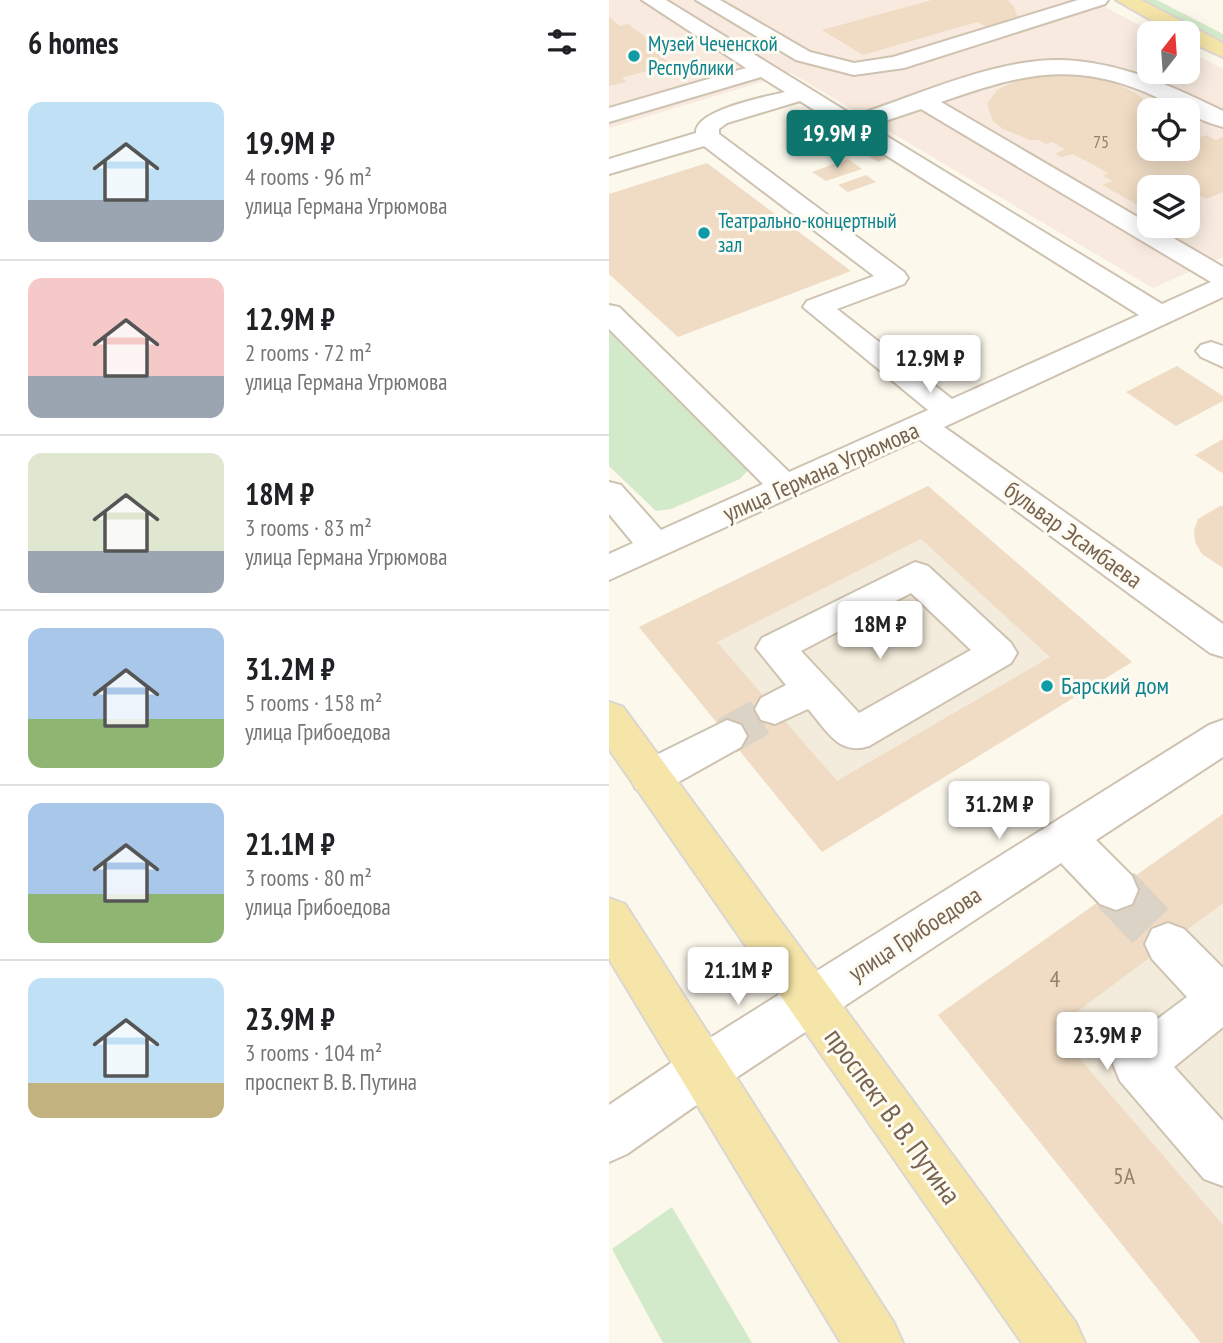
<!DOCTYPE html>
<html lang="en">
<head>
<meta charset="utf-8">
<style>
	body { margin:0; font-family:"PT Sans Narrow",sans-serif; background:#f6f6f6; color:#202124; height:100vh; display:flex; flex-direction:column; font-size:26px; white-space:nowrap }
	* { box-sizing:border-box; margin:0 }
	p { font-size:23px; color:#757577 }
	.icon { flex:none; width:38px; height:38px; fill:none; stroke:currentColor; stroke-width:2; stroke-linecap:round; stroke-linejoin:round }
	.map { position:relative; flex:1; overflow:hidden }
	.panel { display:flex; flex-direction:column; background:#fff; width:609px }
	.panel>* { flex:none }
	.needle { width:46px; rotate:17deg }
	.fabs { position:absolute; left:528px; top:21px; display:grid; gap:14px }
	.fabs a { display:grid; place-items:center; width:63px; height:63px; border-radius:14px; background:#fff; box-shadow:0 4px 18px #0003; font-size:35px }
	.price { position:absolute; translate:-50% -60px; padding:0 16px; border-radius:7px; background:#fff; color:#222; font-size:23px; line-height:46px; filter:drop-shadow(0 2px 4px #0008) }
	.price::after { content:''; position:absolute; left:50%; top:42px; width:21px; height:16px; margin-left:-10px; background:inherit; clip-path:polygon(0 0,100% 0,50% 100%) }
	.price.on { background:#0f766e; color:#fff }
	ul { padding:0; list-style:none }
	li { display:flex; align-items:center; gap:21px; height:175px; padding:0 28px }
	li+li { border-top:2px solid #e0e0e0 }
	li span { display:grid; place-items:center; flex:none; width:196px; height:140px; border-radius:14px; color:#555 }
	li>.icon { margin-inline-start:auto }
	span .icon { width:84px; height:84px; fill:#fffc; stroke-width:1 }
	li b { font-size:30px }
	h2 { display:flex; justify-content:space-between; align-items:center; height:84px; padding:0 28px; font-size:30px }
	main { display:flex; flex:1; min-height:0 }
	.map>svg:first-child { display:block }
	.residential { fill:#f3ebdb }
	.commercial { fill:#f8eade; fill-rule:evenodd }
	.green { fill:#d3eaca }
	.building { fill:#f0dcc5; fill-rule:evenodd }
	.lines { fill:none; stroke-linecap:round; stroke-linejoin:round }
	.minor-tunnel-far1 { stroke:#dbd3c5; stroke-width:38; stroke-dasharray:38 19; stroke-linecap:butt }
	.minor-tunnel { stroke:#dbd3c5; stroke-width:50; stroke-dasharray:50 25; stroke-linecap:butt }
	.minor-casing { stroke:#cec2b1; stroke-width:4 }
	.major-casing { stroke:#dcd6d1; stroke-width:4 }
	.minor { fill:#fff; fill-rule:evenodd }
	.major { fill:#f6e5a9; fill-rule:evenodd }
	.culture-dot { fill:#0f9aa8; stroke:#fefbf3; stroke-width:2.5 }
	.labels { text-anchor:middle; stroke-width:6; stroke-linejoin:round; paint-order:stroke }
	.far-number-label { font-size:18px; fill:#95816c }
	.far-culture-label { font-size:21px; fill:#0d838f; stroke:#fefbf3; text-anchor:start }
	.street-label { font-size:24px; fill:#77634f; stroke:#fefbf3 }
	.culture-label { font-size:24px; fill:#0d838f; stroke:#fefbf3; text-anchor:start }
	.near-number-label { font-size:24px; fill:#95816c }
	.near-street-label { font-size:28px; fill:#77634f; stroke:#fefbf3 }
</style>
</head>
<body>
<main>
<section class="panel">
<h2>6 homes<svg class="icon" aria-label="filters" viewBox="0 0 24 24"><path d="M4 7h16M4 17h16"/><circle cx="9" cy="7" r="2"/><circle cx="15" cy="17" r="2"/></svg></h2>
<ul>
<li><span style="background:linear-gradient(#bfe0f5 70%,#9aa5b1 0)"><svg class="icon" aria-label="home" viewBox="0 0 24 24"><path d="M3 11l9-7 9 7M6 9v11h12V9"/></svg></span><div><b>19.9M ₽</b><p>4 rooms · 96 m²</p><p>улица Германа Угрюмова</p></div></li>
<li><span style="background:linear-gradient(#f6c9c9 70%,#9aa5b1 0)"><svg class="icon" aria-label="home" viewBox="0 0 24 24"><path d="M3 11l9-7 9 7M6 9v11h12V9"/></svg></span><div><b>12.9M ₽</b><p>2 rooms · 72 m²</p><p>улица Германа Угрюмова</p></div></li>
<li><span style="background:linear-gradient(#dfe7d0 70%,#9aa5b1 0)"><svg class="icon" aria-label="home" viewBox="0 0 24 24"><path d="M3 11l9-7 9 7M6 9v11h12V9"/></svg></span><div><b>18M ₽</b><p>3 rooms · 83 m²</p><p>улица Германа Угрюмова</p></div></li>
<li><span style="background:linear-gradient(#a9c7e8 65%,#8fb573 0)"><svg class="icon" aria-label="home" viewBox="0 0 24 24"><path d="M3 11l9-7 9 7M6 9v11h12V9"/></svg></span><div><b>31.2M ₽</b><p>5 rooms · 158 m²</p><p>улица Грибоедова</p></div></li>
<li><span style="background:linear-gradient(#a9c7e8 65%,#8fb573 0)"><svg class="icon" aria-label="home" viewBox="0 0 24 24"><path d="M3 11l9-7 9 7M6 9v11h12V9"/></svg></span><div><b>21.1M ₽</b><p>3 rooms · 80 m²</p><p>улица Грибоедова</p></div></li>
<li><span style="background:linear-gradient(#bfe0f5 75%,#c2b280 0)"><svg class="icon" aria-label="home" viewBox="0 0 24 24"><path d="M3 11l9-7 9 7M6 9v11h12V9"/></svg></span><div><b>23.9M ₽</b><p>3 rooms · 104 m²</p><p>проспект В. В. Путина</p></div></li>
</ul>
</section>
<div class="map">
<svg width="614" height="1343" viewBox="0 0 614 1343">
	<rect width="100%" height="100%" fill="#fcf8ec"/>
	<!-- residential -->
	<g class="residential">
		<path d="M319,486L523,662L213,852L30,627Z"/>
		<path d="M614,814V1343H592L329,1015Z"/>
	</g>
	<!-- commercial -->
	<path class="commercial" d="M0,0H483L545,33H541V72H579V51L614,69V257L544,288L182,73L0,128ZM541,110H579V149H541ZM541,187H579V226H541Z"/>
	<!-- green -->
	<g class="green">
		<path d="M535,0H548L614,34V41Z"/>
		<path d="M0,326L138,463V471L131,479L62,509L47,511L0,466Z"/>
		<path d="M63,1207L143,1343H54L3,1249Z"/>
	</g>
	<!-- building -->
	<g class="building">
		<path d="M323,0H398L404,5L409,18L378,27L368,22L254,55L213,30Z"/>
		<path d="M0,17L11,26L19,24L47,45L39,47L62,64L13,78L18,82L0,86Z"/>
		<path d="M437,75H472L501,81L525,92L534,99L533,103L544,105L535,108L541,111V149H579V129L592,137L597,135L607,140L614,137V192L597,199L589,195L579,199V187H541V212L493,185L504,181L494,176L499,173L464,154L452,157L446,154L456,149L443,142L437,144L430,140H421L394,129L384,121L378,104L388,90L407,81Z"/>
		<path d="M215,122L234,134L219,139L201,127Z"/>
		<path d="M263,148L279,158L269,162L253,152Z"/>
		<path d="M239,159L253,169L217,181L203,172Z"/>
		<path d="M98,163L242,271L69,337L0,274V194Z"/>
		<path d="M257,175L267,182L239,192L229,185Z"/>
		<path d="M568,366L614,396V401L567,426L517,392Z"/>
		<path d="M614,439V472L613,473L586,455Z"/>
		<path d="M319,486L523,662L213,852L30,627ZM312,539L441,657L228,781L108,642Z"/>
		<path d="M611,506H614V568L593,554L586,542L585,530L589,519Z"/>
		<path d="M614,814V903L445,1029L614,1225V1343H592L329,1015Z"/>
	</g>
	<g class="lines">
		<!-- minor-tunnel-far1 -->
		<path class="minor-tunnel-far1" d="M118,736L166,709"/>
		<!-- minor-tunnel -->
		<path class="minor-tunnel" d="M507,890L559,944"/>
		<!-- minor casing -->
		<g class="minor-casing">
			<g id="minor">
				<path d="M33,0H57L245,116C313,94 397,53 468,61C520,66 567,88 614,111V127C586,120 563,103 536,92C460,60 406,76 332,102L614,267V297L335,427L614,624V657L601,653L310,439L0,580V554L24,543L0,514V482L12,485L52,530L154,484L0,329V305L10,307L180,472L319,410L194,307L198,301L265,276L95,146L0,174V159L87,133C85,110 156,97 176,92L152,77L0,122V108L137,68ZM191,101L530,315L343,399L228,309L295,284L299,278L295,272L110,134V129L118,123ZM312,109L602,282L553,304L261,126Z"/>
				<path d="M87,0H111L201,52L245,63L284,57L469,0H499L496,4L295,68L245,75L187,60Z"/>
				<path d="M602,342L614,346V367L592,357L587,351L592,345Z"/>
				<path d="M306,562L319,566L402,643L408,653L402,663L260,746C229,756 218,730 199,709L166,724L152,720L146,709L152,698L177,685L147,648L153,638ZM302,593L362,650L250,713L192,651Z"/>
				<path d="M118,720L132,725L138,736L132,747L57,789L42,794L27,789L21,777L27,765Z"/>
				<path d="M614,720V757L487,840L523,876L529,890L523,904L507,910L491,904L452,863L113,1087L18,1154L0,1162V1105L77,1053L600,725Z"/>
				<path d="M559,923L575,929L614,968V1027L565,1067L614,1121V1186L595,1179L511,1081L504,1064L511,1047L578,997L543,959L536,944L543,929Z"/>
			</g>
		</g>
		<!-- major casing -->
		<g class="major-casing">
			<g id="major">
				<path d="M507,0H532L614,43V57L579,41V33H565Z"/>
				<path d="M0,702L14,707L467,1323L476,1343H413L0,749Z"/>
				<path d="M0,898L16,904L285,1323L294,1343H232L0,959Z"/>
			</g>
		</g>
		<!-- minor -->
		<use href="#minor" class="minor"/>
		<!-- major -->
		<use href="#major" class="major"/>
	</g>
	<!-- markers -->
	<g class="culture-dot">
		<circle cx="25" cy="56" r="7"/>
		<circle cx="95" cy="233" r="7"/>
		<circle cx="438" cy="686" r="7"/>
	</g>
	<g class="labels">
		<!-- far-number labels -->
		<g class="far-number-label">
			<text x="492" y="148">75</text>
		</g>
		<!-- far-culture labels -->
		<g class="far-culture-label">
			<text x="39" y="51">Музей Чеченской<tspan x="39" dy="24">Республики</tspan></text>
			<text x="109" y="228">Театрально-концертный<tspan x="109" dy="24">зал</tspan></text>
		</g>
		<!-- street labels -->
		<g class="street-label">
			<text transform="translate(212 472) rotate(-24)" y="8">улица Германа Угрюмова</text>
			<text transform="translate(464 535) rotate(36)" y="8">бульвар Эсамбаева</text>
			<text transform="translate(306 934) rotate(-33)" y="8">улица Грибоедова</text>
		</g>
		<!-- culture labels -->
		<g class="culture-label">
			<text x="452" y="694">Барский дом</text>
		</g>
		<!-- near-number labels -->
		<g class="near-number-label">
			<text x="446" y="987">4</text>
			<text x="515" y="1184">5А</text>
		</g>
		<!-- near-street labels -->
		<g class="near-street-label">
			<text transform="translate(284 1116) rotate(54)" y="10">проспект В. В. Путина</text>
		</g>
	</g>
</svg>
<div class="fabs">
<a><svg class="needle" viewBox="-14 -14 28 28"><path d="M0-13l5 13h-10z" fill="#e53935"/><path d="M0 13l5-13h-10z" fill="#757577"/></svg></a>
<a><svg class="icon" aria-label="locate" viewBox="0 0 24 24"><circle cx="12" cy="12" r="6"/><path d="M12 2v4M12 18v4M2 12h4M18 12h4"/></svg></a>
<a><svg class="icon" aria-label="layers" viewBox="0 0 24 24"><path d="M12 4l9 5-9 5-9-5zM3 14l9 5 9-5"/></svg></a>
</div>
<b class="price on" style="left:228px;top:170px">19.9M ₽</b>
<b class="price" style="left:321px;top:395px">12.9M ₽</b>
<b class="price" style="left:271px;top:661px">18M ₽</b>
<b class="price" style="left:390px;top:841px">31.2M ₽</b>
<b class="price" style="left:129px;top:1007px">21.1M ₽</b>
<b class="price" style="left:498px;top:1072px">23.9M ₽</b>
</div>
</main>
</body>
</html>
